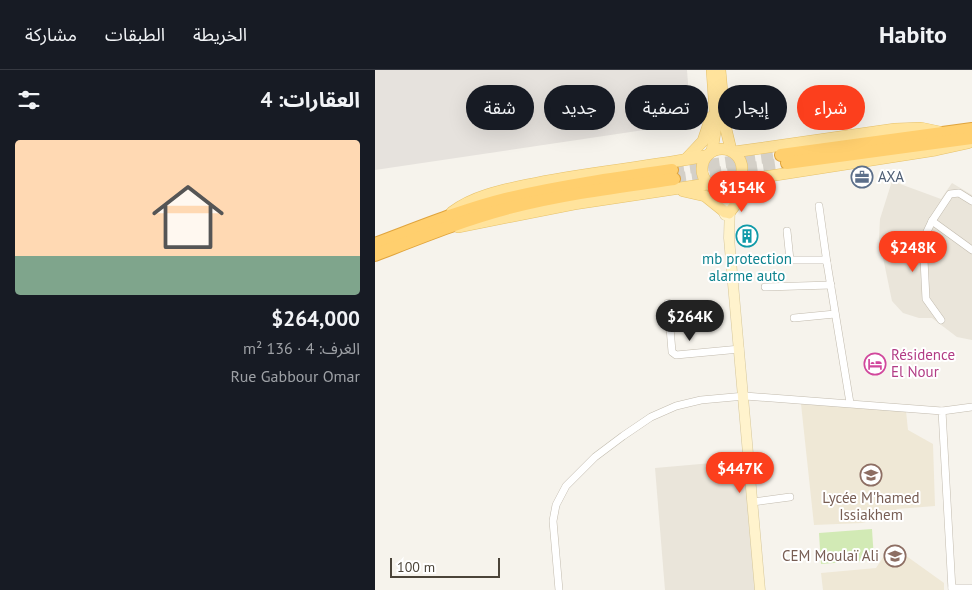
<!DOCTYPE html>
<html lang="ar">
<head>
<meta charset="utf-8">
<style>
	body { margin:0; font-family:"PT Sans","Noto Sans Arabic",sans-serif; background:#20242c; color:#f1f3f6; direction:rtl; height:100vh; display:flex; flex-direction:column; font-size:19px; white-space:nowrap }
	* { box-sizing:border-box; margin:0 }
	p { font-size:16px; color:#9ea1a6 }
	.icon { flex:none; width:28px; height:28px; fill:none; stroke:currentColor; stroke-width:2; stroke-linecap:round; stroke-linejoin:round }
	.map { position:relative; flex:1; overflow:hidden; direction:ltr }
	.details { display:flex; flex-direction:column; background:#171b24; width:375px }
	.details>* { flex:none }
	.guide { position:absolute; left:15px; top:15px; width:475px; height:45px; direction:rtl; display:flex; gap:10px }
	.scale { position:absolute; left:15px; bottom:12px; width:110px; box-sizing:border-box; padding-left:5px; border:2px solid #4b4439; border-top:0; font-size:14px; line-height:18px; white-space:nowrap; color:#4b4439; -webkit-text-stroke:4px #fff; paint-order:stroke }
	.price { position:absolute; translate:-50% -42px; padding:0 11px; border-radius:18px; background:#fc3f1d; color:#fff; font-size:16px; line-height:32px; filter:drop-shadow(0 1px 2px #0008) }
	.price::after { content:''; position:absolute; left:50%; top:30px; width:15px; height:11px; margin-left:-8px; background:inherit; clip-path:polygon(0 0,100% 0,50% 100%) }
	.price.on { background:#222; color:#fff }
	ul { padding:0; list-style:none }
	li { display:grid; align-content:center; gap:10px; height:265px; padding:0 15px }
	li span { display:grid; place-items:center; height:155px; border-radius:5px; color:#555 }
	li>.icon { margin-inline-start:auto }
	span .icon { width:90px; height:90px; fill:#fffc; stroke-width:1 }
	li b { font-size:21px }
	h2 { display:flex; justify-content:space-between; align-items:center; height:60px; padding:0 15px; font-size:21px }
	.chip { padding:0 18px; border-radius:22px; background:#171b24; box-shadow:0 5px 20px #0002; font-size:18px; line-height:45px }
	.chip.on { background:#fc3f1d; color:#fff }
	header { display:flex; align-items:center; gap:30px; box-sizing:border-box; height:70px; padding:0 25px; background:#171b24; border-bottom:1px solid #363941 }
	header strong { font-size:24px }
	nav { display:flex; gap:28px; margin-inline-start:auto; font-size:18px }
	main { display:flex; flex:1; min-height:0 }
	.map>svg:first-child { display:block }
	.residential { fill:#eae5da }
	.industrial { fill:#e6e2dd }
	.education { fill:#efe8d6 }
	.green { fill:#d2eab5 }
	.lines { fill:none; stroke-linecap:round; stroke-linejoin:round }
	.highway-tunnel { stroke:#d4d0c8; stroke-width:12; stroke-dasharray:12 6; stroke-linecap:butt }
	.street-casing { stroke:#c2bbae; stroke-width:8 }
	.secondary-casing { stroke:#d6c79b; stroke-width:11 }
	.primary-casing { stroke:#e6c16a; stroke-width:12 }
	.highway-casing { stroke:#e0a43c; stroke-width:14 }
	.street { stroke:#fff; stroke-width:7 }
	.secondary { stroke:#fff3cd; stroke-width:10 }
	.primary { stroke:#ffe39c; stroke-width:11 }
	.highway { stroke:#ffcf6e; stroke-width:12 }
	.labels { text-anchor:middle; stroke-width:4; stroke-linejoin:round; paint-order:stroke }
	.service-label { font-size:15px; fill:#4e5e75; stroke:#fff; text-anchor:start }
	.culture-label { font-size:15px; fill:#0d838f; stroke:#fff }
	.hotel-label { font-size:15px; fill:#b23c85; stroke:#fff; text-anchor:start }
	.education-label { font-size:15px; fill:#785e54; stroke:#fff }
</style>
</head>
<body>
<header>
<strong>Habito</strong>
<nav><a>الخريطة</a><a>الطبقات</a><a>مشاركة</a></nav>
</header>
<main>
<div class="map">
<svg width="597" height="520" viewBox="0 0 597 520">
	<rect width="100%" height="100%" fill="#f6f3ec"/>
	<!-- residential -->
	<g class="residential">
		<path d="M517,111L566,129L577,113L597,125V270L582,267L557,248H544L528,243L517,231L504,168L505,149Z"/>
		<path d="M371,390L382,520H290L280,398Z"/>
	</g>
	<!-- industrial -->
	<path class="industrial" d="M0,0H312L316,53L0,100Z"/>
	<!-- education -->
	<g class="education">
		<path d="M426,334L531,341L533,360L558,374L560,436L522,439L507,448L487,453L439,455Z"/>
		<path d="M516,475L569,513V520H448L446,503L501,498Z"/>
	</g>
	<!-- green -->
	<path class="green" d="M497,459L499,490L446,494L444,463Z"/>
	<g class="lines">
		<!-- highway-tunnel -->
		<g class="highway-tunnel">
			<path d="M297,100L406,85"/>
			<path d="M299,109L412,93"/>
		</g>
		<!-- street casing -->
		<g class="street-casing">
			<g id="street">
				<path d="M597,131L584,123L575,124L557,151L597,180"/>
				<path d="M444,136L452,193"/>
				<path d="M557,151L548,170L551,229L566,250"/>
				<path d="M412,161L415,190"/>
				<path d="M396,190H451L452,193L475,333"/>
				<path d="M390,217L456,215"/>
				<path d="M293,233L297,282L301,285L365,279"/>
				<path d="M419,248L460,244"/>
				<path d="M567,341L597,337"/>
				<path d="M378,432L415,427"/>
				<path d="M577,518H597"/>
				<path d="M184,520L178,451L181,435L191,416L220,387L248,366L276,347L301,336L326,330L370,326L567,341L577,520"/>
			</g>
		</g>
		<!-- secondary casing -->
		<g class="secondary-casing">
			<g id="secondary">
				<path d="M362,113L355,134L354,168L385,520"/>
				<path d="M338,117L350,145"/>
			</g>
		</g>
		<!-- primary casing -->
		<g class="primary-casing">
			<g id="primary">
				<path d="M337,0L341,56L337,81"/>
				<path d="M345,0L350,55L356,80"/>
				<circle cx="347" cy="99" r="20"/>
				<path d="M359,82L520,59L546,58L565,62"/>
				<path d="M311,89L328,71L336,47"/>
				<path d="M363,111L561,80L593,73"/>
				<path d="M308,121L330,126L350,142"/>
				<path d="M77,142C98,126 127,120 152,115C211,102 271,98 330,86"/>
				<path d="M354,143L370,122L388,110"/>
				<path d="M83,157L199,134L332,114"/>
			</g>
		</g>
		<!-- highway casing -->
		<g class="highway-casing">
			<g id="highway">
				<path d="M406,85L597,59"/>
				<path d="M412,93L597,68"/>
				<path d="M0,174C43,158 86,140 130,129C185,116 241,108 297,100"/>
				<path d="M0,185C44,168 88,150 134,138C188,124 244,117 299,109"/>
			</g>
		</g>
		<!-- street -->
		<use href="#street" class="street"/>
		<!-- secondary -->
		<use href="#secondary" class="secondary"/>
		<!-- primary -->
		<use href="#primary" class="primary"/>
		<!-- highway -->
		<use href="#highway" class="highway"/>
	</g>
	<!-- icons -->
	<defs>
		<g id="office-ring" transform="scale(1.125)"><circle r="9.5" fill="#fff" stroke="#5c6f8a" stroke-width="1.5"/><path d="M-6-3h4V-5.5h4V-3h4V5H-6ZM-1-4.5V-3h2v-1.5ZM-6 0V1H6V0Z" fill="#5c6f8a"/></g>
		<g id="building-ring" transform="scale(1.125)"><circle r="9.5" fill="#fff" stroke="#0f9aa8" stroke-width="1.5"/><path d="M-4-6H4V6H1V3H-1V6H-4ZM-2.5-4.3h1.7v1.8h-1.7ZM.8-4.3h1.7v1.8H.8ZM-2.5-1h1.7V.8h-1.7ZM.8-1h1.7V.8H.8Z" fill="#0f9aa8"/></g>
		<g id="hotel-ring" transform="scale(1.125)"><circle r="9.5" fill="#fff" stroke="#d1479c" stroke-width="1.5"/><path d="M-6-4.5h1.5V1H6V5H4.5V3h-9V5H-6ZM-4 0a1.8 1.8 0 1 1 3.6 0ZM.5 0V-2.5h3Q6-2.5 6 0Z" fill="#d1479c"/></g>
		<g id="school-ring" transform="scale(1.125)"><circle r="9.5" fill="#fff" stroke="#8d6e63" stroke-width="1.5"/><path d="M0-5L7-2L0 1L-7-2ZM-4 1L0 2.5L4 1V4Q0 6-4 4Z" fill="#8d6e63"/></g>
	</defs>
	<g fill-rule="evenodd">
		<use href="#office-ring" x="487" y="107"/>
		<use href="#building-ring" x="372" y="166"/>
		<use href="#hotel-ring" x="500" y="294"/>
		<use href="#school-ring" x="496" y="405"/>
		<use href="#school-ring" x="520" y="486"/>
	</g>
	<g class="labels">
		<!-- service labels -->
		<g class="service-label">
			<text x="503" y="112">AXA</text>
		</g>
		<!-- culture labels -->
		<g class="culture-label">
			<text x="372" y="194">mb protection<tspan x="372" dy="17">alarme auto</tspan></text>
		</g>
		<!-- hotel labels -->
		<g class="hotel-label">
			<text x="516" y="290">Résidence<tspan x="516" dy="17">El Nour</tspan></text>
		</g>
		<!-- education labels -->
		<g class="education-label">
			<text x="496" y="433">Lycée M'hamed<tspan x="496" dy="17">Issiakhem</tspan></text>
			<text x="504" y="491" text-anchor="end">CEM Moulaï Ali</text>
		</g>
	</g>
</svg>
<div class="scale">100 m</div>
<b class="price" style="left:367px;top:143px">$154K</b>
<b class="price" style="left:538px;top:203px">$248K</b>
<b class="price on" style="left:315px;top:272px">$264K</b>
<b class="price" style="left:365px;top:424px">$447K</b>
<div class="guide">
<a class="chip on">شراء</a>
<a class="chip">إيجار</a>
<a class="chip">تصفية</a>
<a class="chip">جديد</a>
<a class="chip">شقة</a>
</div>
</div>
<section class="details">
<h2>العقارات: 4<svg class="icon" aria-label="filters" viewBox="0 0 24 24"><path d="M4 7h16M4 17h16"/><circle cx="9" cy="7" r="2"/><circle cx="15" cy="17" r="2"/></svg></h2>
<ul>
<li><span style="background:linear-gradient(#ffd9b3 75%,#7fa58c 0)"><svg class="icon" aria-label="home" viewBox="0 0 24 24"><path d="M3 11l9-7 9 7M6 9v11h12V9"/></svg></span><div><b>$264,000</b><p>الغرف: 4 · 136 m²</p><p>Rue Gabbour Omar</p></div></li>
</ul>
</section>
</main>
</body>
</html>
